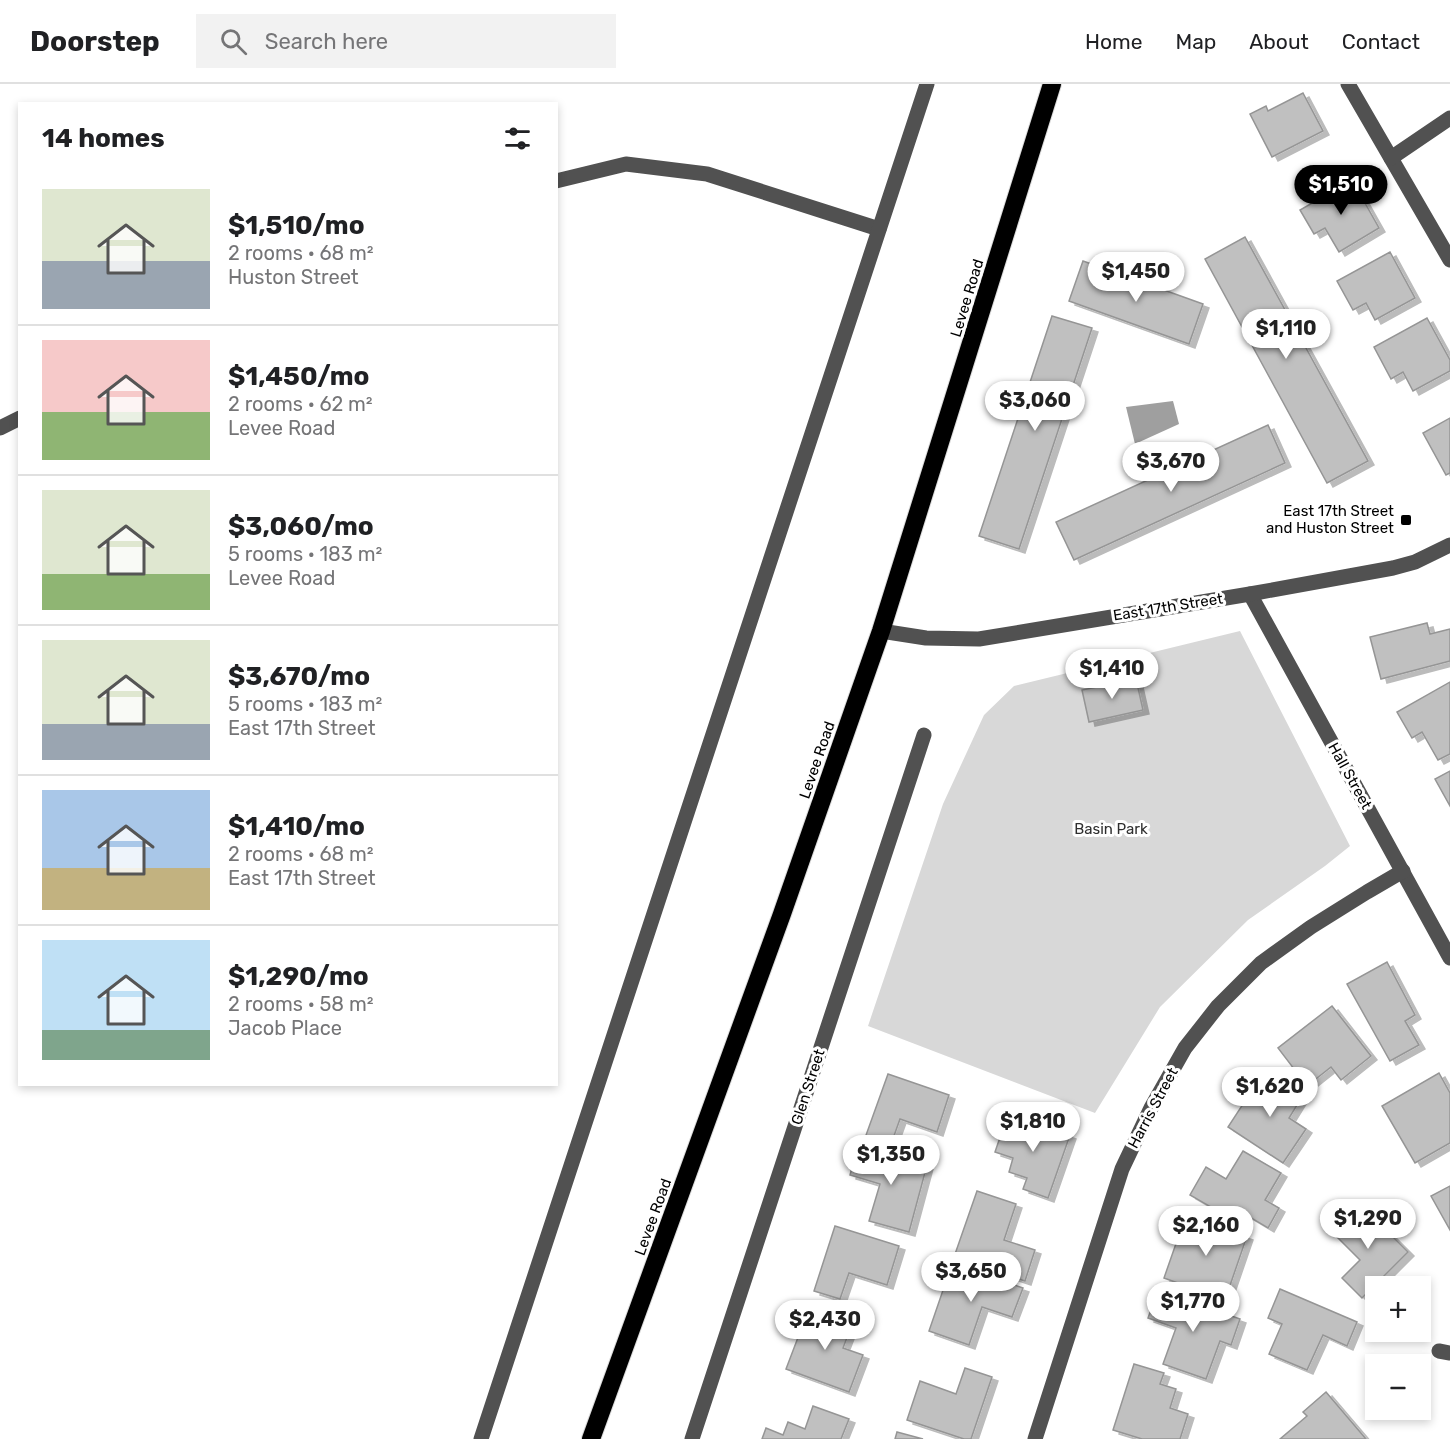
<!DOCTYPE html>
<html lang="en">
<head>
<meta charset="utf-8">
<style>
	body { margin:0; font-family:Rubik,sans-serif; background:#f2f2f2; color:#202124; height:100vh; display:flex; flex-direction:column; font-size:22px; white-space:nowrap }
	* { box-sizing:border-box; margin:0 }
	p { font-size:20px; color:#757577 }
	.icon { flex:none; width:33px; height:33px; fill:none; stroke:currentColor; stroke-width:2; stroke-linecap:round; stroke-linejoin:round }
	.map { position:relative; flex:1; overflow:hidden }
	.panel { position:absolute; left:18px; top:18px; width:540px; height:984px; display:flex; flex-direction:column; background:#fff; border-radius:0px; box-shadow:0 3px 9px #0003 }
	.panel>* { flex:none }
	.tools { position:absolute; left:1365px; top:1192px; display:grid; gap:12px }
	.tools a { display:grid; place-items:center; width:66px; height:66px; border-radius:0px; background:#fff; box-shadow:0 3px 9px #0003; font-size:30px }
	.price { position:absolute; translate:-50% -51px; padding:0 14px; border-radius:21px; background:#fff; color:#222; font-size:20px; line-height:39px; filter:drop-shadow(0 2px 3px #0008) }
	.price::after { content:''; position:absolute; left:50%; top:36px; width:18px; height:14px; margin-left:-9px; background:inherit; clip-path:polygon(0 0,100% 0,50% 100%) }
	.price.selected { background:#000; color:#fff }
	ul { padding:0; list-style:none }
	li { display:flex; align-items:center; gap:18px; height:150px; padding:0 24px }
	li+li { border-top:2px solid #e0e0e0 }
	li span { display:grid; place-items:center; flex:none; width:168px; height:120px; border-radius:0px; color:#555 }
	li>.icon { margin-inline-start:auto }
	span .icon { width:72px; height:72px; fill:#fffc; stroke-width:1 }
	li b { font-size:26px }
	h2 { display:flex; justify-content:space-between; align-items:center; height:72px; padding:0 24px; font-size:26px }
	header { display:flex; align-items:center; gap:36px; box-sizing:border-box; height:84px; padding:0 30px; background:#fff; border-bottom:2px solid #e0e0e0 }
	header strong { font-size:28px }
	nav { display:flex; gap:33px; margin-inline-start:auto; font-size:21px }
	.search { width:420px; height:54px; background:#f2f2f2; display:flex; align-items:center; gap:15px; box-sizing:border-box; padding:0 21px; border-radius:0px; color:#757577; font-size:22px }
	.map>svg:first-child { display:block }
	.green { fill:#d8d8d8 }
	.water { fill:#9f9f9f }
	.building { fill:#c0c0c0; stroke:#959595; stroke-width:1.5; filter:url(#shadow) }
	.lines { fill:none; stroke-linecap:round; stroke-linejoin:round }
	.highway-casing { stroke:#dbdbdb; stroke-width:20 }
	.minor { stroke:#515151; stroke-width:15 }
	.highway { stroke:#000; stroke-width:18 }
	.poi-dot { fill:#000; stroke:#fff; stroke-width:2 }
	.labels { text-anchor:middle; stroke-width:6; stroke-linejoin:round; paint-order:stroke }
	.street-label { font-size:15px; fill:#000; stroke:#fff }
	.poi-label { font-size:15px; fill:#000; stroke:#fff; text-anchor:end }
	.park-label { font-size:15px; fill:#2f2f2f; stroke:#fff }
</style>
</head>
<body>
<header>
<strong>Doorstep</strong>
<div class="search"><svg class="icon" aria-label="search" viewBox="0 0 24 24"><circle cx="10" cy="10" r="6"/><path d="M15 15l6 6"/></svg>Search here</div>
<nav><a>Home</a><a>Map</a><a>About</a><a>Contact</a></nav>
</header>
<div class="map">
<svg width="1450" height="1355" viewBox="0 0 1450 1355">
	<defs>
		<filter id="shadow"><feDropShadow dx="6" dy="4" stdDeviation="0" flood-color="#0004"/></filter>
	</defs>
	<rect width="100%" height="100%" fill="#fff"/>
	<!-- green -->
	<path class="green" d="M1240,547L1350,762L1325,782L1248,836L1160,923L1095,1029L868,942L943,720L984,631L1014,602Z"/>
	<!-- water -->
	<path class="water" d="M1173,317L1179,340L1135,360L1126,323Z"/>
	<!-- building -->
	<g class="building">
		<path d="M1303,9L1323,47L1272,73L1250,30L1266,22L1268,27Z"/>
		<path d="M1352,96L1379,144L1339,168L1325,144L1314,150L1300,126Z"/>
		<path d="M1245,153L1368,377L1327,399L1205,175Z"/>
		<path d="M1390,168L1415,214L1375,236L1366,219L1353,226L1337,197Z"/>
		<path d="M1083,177L1203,220L1189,260L1069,217Z"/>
		<path d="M1052,232L1092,244L1019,465L979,452Z"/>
		<path d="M1427,234L1450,276V287L1413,307L1403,288L1391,295L1374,263Z"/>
		<path d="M1450,334V389L1446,391L1423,349Z"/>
		<path d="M1268,341L1285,379L1074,476L1056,438Z"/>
		<path d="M1427,539L1430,550L1450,545V577L1381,595L1370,553Z"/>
		<path d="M1136,595L1143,626L1089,638L1082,606Z"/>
		<path d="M1450,598V670L1438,676L1422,648L1412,654L1397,628Z"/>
		<path d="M1450,687V722L1435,695Z"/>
		<path d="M1387,878L1415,931L1405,937L1419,961L1390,977L1347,900Z"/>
		<path d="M1332,922L1371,972L1341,996L1331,983L1307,1002L1278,964Z"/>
		<path d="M1264,988L1302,1013L1289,1034L1306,1045L1283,1079L1228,1043Z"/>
		<path d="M1439,989L1450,1009V1059L1415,1079L1382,1022Z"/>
		<path d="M888,990L949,1011L937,1048L900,1035L890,1063L865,1054Z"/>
		<path d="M1008,1030L1070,1051L1048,1114L1023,1105L1027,1094L1009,1088L1013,1074L995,1068Z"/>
		<path d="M858,1062L927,1081L909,1148L869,1137L880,1100L850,1091Z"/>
		<path d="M1243,1067L1281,1089L1265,1116L1279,1124L1268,1144L1238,1126L1233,1136L1190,1111L1206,1083L1226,1095Z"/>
		<path d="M1450,1102V1146L1431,1112Z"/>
		<path d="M977,1107L1016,1120L1004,1156L1035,1166L1025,1197L954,1173Z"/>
		<path d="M1361,1121L1408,1168L1362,1214L1342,1194L1360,1176L1333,1149Z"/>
		<path d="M1186,1131L1247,1152L1225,1216L1164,1194Z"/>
		<path d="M835,1142L899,1162L887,1201L849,1189L840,1215L814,1207Z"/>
		<path d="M952,1180L1023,1204L1012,1233L982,1223L969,1261L929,1247Z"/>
		<path d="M1280,1205L1357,1238L1347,1262L1323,1251L1307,1286L1269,1270L1282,1240L1268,1234Z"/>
		<path d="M1158,1206L1240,1235L1231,1261L1220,1257L1206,1295L1163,1280L1176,1244L1148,1234Z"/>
		<path d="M810,1222L853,1238L843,1264L863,1271L849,1308L786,1285Z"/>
		<path d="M1134,1280L1164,1289L1160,1300L1176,1305L1170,1324L1188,1330L1180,1355H1142L1113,1346Z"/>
		<path d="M965,1284L992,1293L971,1355H964L907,1336L920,1297L956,1310Z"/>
		<path d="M1326,1308L1366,1355H1280L1307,1332L1303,1328Z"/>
		<path d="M813,1322L849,1335L841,1355H762L766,1344L783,1351L788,1338L805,1345Z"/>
		<path d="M897,1348L923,1355H895Z"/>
	</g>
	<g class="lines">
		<!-- highway casing -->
		<g class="highway-casing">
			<path id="highway" d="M591,1355L782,830L881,547L1052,0"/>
		</g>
		<!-- minor -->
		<g class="minor">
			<path d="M1348,0L1450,176"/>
			<path d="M1391,74L1450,34"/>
			<path d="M556,97L626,80L707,90L879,145"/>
			<path d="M0,344L20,334"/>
			<path d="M1250,510L1450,874"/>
			<path d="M881,547L926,554L979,555L1250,510L1393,484L1415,478L1450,461"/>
			<path d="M1439,1267L1450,1269"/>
			<path d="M481,1355L927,0"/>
			<path d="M692,1355L924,651"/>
			<path d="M1035,1355L1122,1085L1151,1024L1185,964L1218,922L1261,879L1311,843L1367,808L1403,787"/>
		</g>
		<!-- highway -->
		<use href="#highway" class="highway"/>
	</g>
	<!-- markers -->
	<rect class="poi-dot" x="1400" y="430" width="12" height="12" rx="3"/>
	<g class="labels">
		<!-- street labels -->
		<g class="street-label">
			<text transform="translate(967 214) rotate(-73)" y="5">Levee Road</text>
			<text transform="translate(1168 523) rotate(-9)" y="5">East 17th Street</text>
			<text transform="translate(817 676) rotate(-71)" y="5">Levee Road</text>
			<text transform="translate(1350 692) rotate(61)" y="5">Hall Street</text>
			<text transform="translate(808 1003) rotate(-72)" y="5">Glen Street</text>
			<text transform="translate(1153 1024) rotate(-62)" y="5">Harris Street</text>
			<text transform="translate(653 1133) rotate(-70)" y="5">Levee Road</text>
		</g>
		<!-- poi labels -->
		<g class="poi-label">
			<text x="1394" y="432">East 17th Street<tspan x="1394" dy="17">and Huston Street</tspan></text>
		</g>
		<!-- park labels -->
		<g class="park-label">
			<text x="1111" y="750">Basin Park</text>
		</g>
	</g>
</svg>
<div class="tools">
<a>+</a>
<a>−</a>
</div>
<b class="price selected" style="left:1341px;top:132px">$1,510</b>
<b class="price" style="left:1136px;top:219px">$1,450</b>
<b class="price" style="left:1286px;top:276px">$1,110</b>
<b class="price" style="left:1035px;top:348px">$3,060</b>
<b class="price" style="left:1171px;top:409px">$3,670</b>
<b class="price" style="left:1112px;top:616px">$1,410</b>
<b class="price" style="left:1270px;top:1034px">$1,620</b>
<b class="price" style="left:1033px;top:1069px">$1,810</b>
<b class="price" style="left:891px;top:1102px">$1,350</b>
<b class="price" style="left:1368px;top:1166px">$1,290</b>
<b class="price" style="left:1206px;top:1173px">$2,160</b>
<b class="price" style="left:971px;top:1219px">$3,650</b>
<b class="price" style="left:1193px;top:1249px">$1,770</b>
<b class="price" style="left:825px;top:1267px">$2,430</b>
<section class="panel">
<h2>14 homes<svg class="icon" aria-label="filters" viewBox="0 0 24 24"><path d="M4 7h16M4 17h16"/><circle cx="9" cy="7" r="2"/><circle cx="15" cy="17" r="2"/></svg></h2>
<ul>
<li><span style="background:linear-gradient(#dfe7d0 60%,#9aa5b1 0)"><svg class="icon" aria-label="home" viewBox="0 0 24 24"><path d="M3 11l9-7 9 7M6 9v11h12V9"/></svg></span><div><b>$1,510/mo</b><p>2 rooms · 68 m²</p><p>Huston Street</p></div></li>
<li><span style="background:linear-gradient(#f6c9c9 60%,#8fb573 0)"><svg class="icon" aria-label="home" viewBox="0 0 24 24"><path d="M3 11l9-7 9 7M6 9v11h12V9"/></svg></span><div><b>$1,450/mo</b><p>2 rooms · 62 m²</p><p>Levee Road</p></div></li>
<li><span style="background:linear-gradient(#dfe7d0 70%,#8fb573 0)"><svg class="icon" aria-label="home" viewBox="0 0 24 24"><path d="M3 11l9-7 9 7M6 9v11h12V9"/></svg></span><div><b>$3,060/mo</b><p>5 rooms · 183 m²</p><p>Levee Road</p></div></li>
<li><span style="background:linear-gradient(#dfe7d0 70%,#9aa5b1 0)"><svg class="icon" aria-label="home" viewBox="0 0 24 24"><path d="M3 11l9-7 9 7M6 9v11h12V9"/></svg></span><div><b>$3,670/mo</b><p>5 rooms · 183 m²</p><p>East 17th Street</p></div></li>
<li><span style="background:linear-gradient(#a9c7e8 65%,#c2b280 0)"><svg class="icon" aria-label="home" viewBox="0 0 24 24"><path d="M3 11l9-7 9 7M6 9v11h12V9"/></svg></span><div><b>$1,410/mo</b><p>2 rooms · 68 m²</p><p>East 17th Street</p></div></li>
<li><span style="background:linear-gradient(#bfe0f5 75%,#7fa58c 0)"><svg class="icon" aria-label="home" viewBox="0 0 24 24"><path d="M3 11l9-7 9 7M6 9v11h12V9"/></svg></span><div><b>$1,290/mo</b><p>2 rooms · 58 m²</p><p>Jacob Place</p></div></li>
</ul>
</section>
</div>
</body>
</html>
